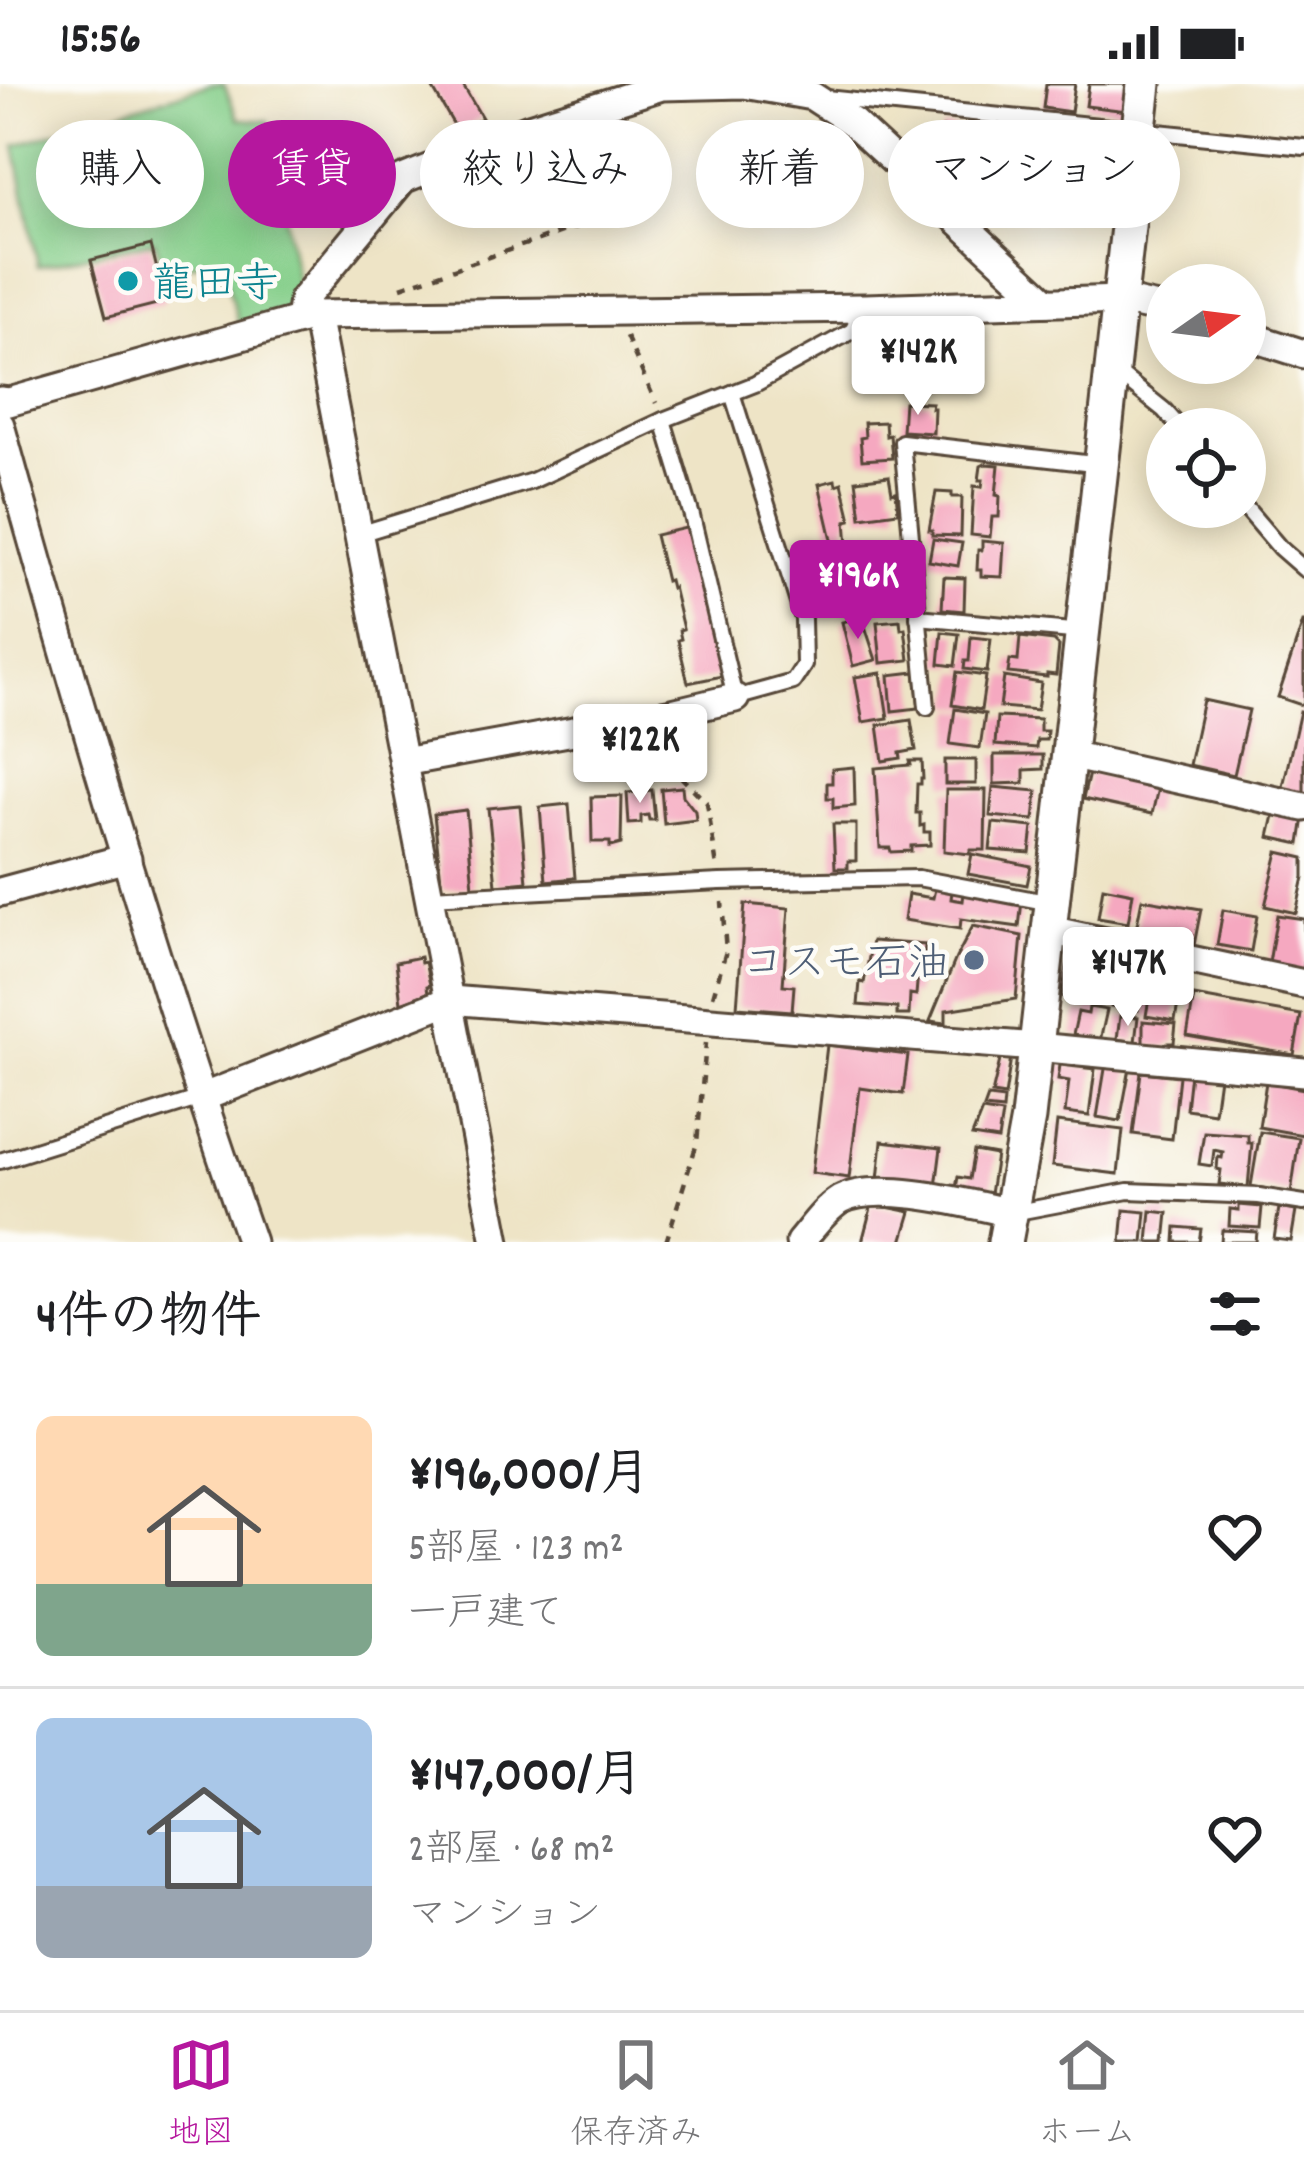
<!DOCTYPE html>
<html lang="ja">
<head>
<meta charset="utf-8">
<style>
	body { margin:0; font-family:Dekko,"Klee One",sans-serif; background:#f6f6f6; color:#202124; height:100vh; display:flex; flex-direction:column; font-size:45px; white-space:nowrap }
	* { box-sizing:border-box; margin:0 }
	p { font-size:39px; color:#757577 }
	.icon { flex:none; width:66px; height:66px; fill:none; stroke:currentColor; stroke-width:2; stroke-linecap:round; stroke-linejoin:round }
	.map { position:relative; height:1158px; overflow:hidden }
	.details { display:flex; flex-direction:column; background:#fff; flex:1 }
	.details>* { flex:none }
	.banner { position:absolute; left:36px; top:36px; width:1233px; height:108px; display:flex; gap:24px }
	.needle { width:78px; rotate:76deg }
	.controls { position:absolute; left:1146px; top:180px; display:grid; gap:24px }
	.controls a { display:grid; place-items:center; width:120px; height:120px; border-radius:50%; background:#fff; box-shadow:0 6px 30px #0003; font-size:60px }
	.price { position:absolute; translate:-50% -102px; padding:0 27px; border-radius:12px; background:#fff; color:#222; font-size:39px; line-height:78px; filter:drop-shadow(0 3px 6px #0008) }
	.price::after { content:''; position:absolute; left:50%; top:72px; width:36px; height:27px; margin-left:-18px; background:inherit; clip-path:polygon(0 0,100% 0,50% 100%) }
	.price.active { background:#b5179e; color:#fff }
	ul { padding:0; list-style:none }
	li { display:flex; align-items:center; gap:36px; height:300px; padding:0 36px }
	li+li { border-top:3px solid #e0e0e0 }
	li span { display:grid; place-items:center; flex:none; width:336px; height:240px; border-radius:18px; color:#555 }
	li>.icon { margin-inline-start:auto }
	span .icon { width:144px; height:144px; fill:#fffc; stroke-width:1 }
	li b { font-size:51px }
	h2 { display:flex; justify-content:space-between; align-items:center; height:144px; padding:0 36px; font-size:51px }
	.tag { padding:0 42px; border-radius:54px; background:#fff; box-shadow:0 6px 30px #0003; font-size:42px; line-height:108px }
	.tag.active { background:#b5179e; color:#fff }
	.status { display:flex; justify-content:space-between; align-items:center; height:84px; padding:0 60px; background:#fff; direction:ltr }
	.status svg { height:33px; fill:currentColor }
	.dock { display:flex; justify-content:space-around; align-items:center; height:168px; border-top:3px solid #e0e0e0; background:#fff; font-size:33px; color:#757577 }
	.dock a { display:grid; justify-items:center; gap:6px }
	.dock .active { color:#b5179e }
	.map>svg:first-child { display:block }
	.green { fill:#86cf8b; stroke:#607c54; stroke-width:3 }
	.building { fill:#f5a8c0 }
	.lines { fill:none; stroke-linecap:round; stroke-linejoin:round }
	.service-casing { stroke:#564637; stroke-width:20 }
	.minor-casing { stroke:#564637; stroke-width:33 }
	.tertiary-casing { stroke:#564637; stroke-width:39 }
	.path { stroke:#564637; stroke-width:4.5; stroke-dasharray:9 9; stroke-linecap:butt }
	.service { stroke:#fff; stroke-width:14 }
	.minor { stroke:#fff; stroke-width:27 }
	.tertiary { stroke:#fff; stroke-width:33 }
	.culture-dot { fill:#0f9aa8; stroke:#fdfcf7; stroke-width:4.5 }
	.service-dot { fill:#5c6f8a; stroke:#fdfcf7; stroke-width:4.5 }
	.labels { text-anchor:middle; stroke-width:9; stroke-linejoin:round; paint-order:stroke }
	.culture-label { font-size:42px; fill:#0d838f; stroke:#fdfcf7; text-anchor:start }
	.service-label { font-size:42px; fill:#4e5e75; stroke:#fdfcf7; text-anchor:end }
</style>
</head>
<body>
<div class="status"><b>15:56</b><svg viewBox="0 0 49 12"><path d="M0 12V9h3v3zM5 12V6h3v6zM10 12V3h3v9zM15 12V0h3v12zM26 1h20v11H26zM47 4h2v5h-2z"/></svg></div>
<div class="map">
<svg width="1304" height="1158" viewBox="0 0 1304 1158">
	<rect width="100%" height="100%" fill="#fdfcf7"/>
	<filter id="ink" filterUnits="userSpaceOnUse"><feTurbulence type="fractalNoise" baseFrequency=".00833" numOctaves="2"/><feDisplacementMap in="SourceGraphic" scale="24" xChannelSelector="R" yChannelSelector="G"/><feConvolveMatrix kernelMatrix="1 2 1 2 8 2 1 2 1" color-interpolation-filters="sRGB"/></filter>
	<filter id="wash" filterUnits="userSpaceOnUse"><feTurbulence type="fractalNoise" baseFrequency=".004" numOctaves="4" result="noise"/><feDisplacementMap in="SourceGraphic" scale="48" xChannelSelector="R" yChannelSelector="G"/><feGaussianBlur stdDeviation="2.7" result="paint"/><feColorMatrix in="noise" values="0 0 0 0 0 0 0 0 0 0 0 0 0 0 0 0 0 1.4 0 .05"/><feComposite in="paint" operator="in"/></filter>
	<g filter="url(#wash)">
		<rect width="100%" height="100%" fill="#eee4c6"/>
		<!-- green -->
		<path class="green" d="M211,0H224L238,35L268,37L300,212L289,234L239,243L227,197L208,177L164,187L155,157L38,182L15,61Z"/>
		<g id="blocks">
			<!-- building -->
			<g class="building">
				<path d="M430,0H462L482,34L458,48Z"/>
				<path d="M1046,0H1075L1071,28L1043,24Z"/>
				<path d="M1089,0H1130L1127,27L1086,22Z"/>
				<path d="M978,42L1000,46L995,90L972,87Z"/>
				<path d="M943,43L963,46L958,86L938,84Z"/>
				<path d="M1014,45L1034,48L1027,101L1007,99Z"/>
				<path d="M1043,49L1066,52L1059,103L1036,100Z"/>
				<path d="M1083,55L1111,59L1107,92L1079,88Z"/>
				<path d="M151,161L165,218L106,233L91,176Z"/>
				<path d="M904,318L932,319L931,324H934L933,349L902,347Z"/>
				<path d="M885,338L886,352L890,351L892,374L862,376L860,354L865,353L864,339Z"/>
				<path d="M985,380L999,381L996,411L1000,412L999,433H992L990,453L971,451L974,402L982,403L983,396H979L981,382Z"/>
				<path d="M889,392L892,409L896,408L898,428L861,433L856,396Z"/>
				<path d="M835,396L836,401L842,399L851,436L846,437L848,461L834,464L819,400Z"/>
				<path d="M936,408L952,409V413H962L961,452L932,451V446H929Z"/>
				<path d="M690,443L705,511L702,514L704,522L707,524L722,592L688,599L678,556L681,555L679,546L683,545L673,503L671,504L669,496L666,497L655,451Z"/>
				<path d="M933,455L962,459L958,482L929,477Z"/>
				<path d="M982,457L1004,459L1002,493L981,492V486H977L978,466H982Z"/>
				<path d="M861,473L862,480H867L871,522L842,526L835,477Z"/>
				<path d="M944,493L965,494L964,527L942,525Z"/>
				<rect x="883" y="498" width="21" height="23"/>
				<path d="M862,533L876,576L853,582L842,538Z"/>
				<path d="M900,536L901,545L905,544L909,576L881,579L877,538Z"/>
				<path d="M1303,538H1304V622L1278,613Z"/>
				<path d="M942,548L959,550L955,582L939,580Z"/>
				<path d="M971,553L991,555L987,588L964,585L965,577H969Z"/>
				<path d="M1020,553L1054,557L1059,562L1056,591L1047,590V593L1008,589L1010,576L1018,577Z"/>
				<path d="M915,588L919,624L892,627L889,591Z"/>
				<path d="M957,588L986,592L981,626L952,621Z"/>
				<path d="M881,589L888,634L863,638L855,593Z"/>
				<path d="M1004,593L1041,599L1037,626L1000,623Z"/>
				<path d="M1203,616L1249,626L1234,691L1189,681Z"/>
				<path d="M955,625L985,630L980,664L950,660Z"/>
				<path d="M1300,627L1304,628V712L1282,707Z"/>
				<path d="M997,633L1040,635V647H1047L1046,656H1037L1036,664L995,661Z"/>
				<path d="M911,636L916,666L900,669L901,674L883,677L878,641Z"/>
				<path d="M994,671H1043V685L1024,686V699L994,700Z"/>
				<rect x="945" y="676" width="31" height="24"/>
				<path d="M910,677H922L923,695H921V700H917L916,729H920V742L924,741V748H930V761L911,762V767L891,768L890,764H880L875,684L911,681Z"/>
				<path d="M854,683L855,722L833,724V714H827V699H832V685Z"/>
				<path d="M1089,689L1158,704L1152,730L1083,715Z"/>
				<path d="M682,703L683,712L695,727L696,736L664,740L661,705Z"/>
				<path d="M993,703L1037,707L1034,736L990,732Z"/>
				<path d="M652,706L655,736H649L648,731L641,732V739L629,740L627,709Z"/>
				<path d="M946,706H986L985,766H970V770L944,767Z"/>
				<path d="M622,712L621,760L610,763V758H592L591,713Z"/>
				<path d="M569,720L575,794L546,797L540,723Z"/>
				<path d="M520,721L527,798L496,801L488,724Z"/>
				<path d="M466,726L473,803L442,806L434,730Z"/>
				<path d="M1275,727L1304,733L1300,760L1269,753Z"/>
				<path d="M993,739L1033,743L1030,769L990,766Z"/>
				<path d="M833,740H856V777H848V784H835Z"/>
				<path d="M1278,768L1304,774V793L1296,829L1265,822Z"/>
				<path d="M972,770L1031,782L1027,801L968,790Z"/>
				<path d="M1103,803L1133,809L1128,839L1098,834Z"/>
				<path d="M935,805L952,807L951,815L963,817L964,809L1022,817L1019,843L961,835L960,845L904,836L908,810L933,814Z"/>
				<path d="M1142,815L1201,825L1194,861L1135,851Z"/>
				<path d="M745,820L789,824L783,901L794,902L792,927L737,923Z"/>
				<path d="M1223,826L1257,832L1251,867L1217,861Z"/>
				<path d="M1277,831L1304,835V891L1268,885Z"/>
				<path d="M973,842L1022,852L1016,915L946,926V939L930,937L956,874Z"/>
				<path d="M872,857L925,861L923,888H918L916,911L910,910L909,931H897V924L858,921L860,898L864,899Z"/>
				<path d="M1070,864L1109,871L1101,918L1062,912Z"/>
				<path d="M420,873L421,879L425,878L430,901L427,902L428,909L401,919L396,878Z"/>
				<path d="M1119,875L1146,880L1138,926L1111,922Z"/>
				<path d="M1154,885L1183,890L1175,937L1146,932Z"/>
				<path d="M1194,912L1301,931L1294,971L1187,952Z"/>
				<path d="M1089,923L1107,926L1100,957L1073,951L1078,928L1088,930Z"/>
				<path d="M1120,932L1138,933L1135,958L1117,955Z"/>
				<path d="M1143,937L1176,940L1174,959H1169V963L1143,961Z"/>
				<path d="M827,961L908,971L903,1010L860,1004L849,1094L812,1089Z"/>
				<path d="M1001,972L1011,973L1005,1012L992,1010Z"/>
				<path d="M1106,979L1130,984L1120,1037L1097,1033Z"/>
				<path d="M1060,981L1095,985L1089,1032L1065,1029L1069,997L1058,995Z"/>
				<path d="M1141,988L1179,992L1172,1055L1133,1050Z"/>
				<path d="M1190,989L1219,993L1214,1029L1186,1025Z"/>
				<path d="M1266,998L1304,1005L1303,1051L1259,1043Z"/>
				<path d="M988,1013L1004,1015L1003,1026L984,1024Z"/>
				<path d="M982,1027L1002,1030L998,1056L972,1052Z"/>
				<path d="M1057,1038L1123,1046L1118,1090L1052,1082Z"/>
				<path d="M1204,1048L1248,1051V1059H1252L1248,1103L1219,1100L1221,1086L1217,1085L1218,1073L1222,1074L1223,1068L1214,1066L1212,1082L1199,1080Z"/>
				<path d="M1260,1048L1299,1054L1291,1109L1251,1102Z"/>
				<path d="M882,1057L941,1064L936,1103L878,1096Z"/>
				<path d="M974,1067L996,1071L990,1110L956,1104L958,1093L969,1095Z"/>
				<path d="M872,1120L911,1128L902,1158H862Z"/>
				<path d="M1239,1121L1262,1123L1260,1144L1229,1142L1230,1125L1239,1126Z"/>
				<path d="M1279,1124L1296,1127L1291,1157L1274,1155Z"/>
				<path d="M1124,1126L1146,1128L1143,1158H1121Z"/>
				<path d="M1151,1127L1168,1129L1165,1158H1148Z"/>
				<path d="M1176,1143L1201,1145L1199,1158H1175Z"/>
				<path d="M1222,1146L1257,1148L1256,1158H1221Z"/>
			</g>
		</g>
	</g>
	<g filter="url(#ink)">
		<use href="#blocks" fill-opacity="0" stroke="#564637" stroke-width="3"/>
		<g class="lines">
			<!-- service casing -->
			<g class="service-casing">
				<g id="service">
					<path d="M826,14L1304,63"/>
					<path d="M1114,286L1164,326L1181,345"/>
					<path d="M663,336L692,432L735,614L793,598L804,581L803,535L732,309"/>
					<path d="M1245,423L1280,464L1304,485"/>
					<path d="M359,450L532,397L663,336L755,300L852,247L865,224"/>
					<path d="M918,533L1083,548"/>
					<path d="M927,623L902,358L1102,381"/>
					<path d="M429,813L720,798L918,794L1051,819"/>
					<path d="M0,1077L201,1014"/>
					<path d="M1012,1129L1128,1107L1259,1112L1304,1119"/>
				</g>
			</g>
			<!-- minor casing -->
			<g class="minor-casing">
				<g id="minor">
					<path d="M316,231L496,1158"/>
					<path d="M300,236L303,216L403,95L529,44L662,2L744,0L812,12L852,38L1046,218"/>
					<path d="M1245,251L1304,270"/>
					<path d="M0,317L9,318L316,231L865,224L1121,216L1167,226"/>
					<path d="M0,341C76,615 157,889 251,1158"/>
					<path d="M1069,671L1304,723"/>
					<path d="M403,678L668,630L735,614"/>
					<path d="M0,808L127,774"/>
					<path d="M1049,846L1304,900"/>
					<path d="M201,1014L450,916L1036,963L1304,988"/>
					<path d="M800,1158C812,1144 824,1126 840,1116C877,1096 970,1120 1011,1129"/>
				</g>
			</g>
			<!-- tertiary casing -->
			<g class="tertiary-casing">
				<path id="tertiary" d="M1005,1158L1028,1034L1144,0"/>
			</g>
			<!-- path -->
			<g class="path">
				<path d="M401,203L588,139"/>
				<path d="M626,252L656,319"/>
				<path d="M673,657L680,692L707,719L717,783"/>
				<path d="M713,912L726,867L722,818"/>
				<path d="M666,1158L697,1059L706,959"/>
			</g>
			<!-- service -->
			<use href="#service" class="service"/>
			<!-- minor -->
			<use href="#minor" class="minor"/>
			<!-- tertiary -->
			<use href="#tertiary" class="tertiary"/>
		</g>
	</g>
	<!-- markers -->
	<circle class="culture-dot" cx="128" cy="197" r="12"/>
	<circle class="service-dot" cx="974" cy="876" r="12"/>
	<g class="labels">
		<!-- culture labels -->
		<g class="culture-label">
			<text x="152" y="212">龍田寺</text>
		</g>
		<!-- service labels -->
		<g class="service-label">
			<text x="950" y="891">コスモ石油</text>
		</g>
	</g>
</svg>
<div class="controls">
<a><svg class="needle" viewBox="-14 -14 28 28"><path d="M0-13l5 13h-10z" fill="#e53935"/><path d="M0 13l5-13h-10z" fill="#757577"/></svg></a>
<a><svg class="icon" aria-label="locate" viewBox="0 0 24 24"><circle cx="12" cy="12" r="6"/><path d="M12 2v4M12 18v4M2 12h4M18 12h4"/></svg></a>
</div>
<b class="price" style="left:918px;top:334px">¥142K</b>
<b class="price active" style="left:858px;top:558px">¥196K</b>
<b class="price" style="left:640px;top:722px">¥122K</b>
<b class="price" style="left:1128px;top:945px">¥147K</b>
<div class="banner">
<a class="tag">購入</a>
<a class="tag active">賃貸</a>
<a class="tag">絞り込み</a>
<a class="tag">新着</a>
<a class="tag">マンション</a>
</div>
</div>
<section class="details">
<h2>4件の物件<svg class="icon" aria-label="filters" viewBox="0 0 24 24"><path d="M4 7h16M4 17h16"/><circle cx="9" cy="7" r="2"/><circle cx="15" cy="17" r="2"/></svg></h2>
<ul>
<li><span style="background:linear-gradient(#ffd9b3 70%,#7fa58c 0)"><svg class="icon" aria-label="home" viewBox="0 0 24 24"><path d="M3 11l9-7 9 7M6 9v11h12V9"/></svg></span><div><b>¥196,000/月</b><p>5部屋 · 123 m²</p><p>一戸建て</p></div><svg class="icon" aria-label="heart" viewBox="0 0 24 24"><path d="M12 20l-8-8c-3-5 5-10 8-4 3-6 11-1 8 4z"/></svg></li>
<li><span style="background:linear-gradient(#a9c7e8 70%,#9aa5b1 0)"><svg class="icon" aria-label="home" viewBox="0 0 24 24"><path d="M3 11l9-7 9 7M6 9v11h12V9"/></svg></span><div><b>¥147,000/月</b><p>2部屋 · 68 m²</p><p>マンション</p></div><svg class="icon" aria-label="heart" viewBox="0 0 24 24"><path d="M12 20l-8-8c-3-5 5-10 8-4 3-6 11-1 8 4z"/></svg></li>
</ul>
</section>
<nav class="dock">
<a class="active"><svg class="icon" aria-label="map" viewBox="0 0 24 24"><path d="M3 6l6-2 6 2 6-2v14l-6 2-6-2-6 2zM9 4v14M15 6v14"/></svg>地図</a>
<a><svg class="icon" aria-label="saved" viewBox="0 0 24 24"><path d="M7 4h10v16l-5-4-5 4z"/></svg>保存済み</a>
<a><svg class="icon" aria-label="home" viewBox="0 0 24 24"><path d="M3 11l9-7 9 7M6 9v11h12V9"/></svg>ホーム</a>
</nav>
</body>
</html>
